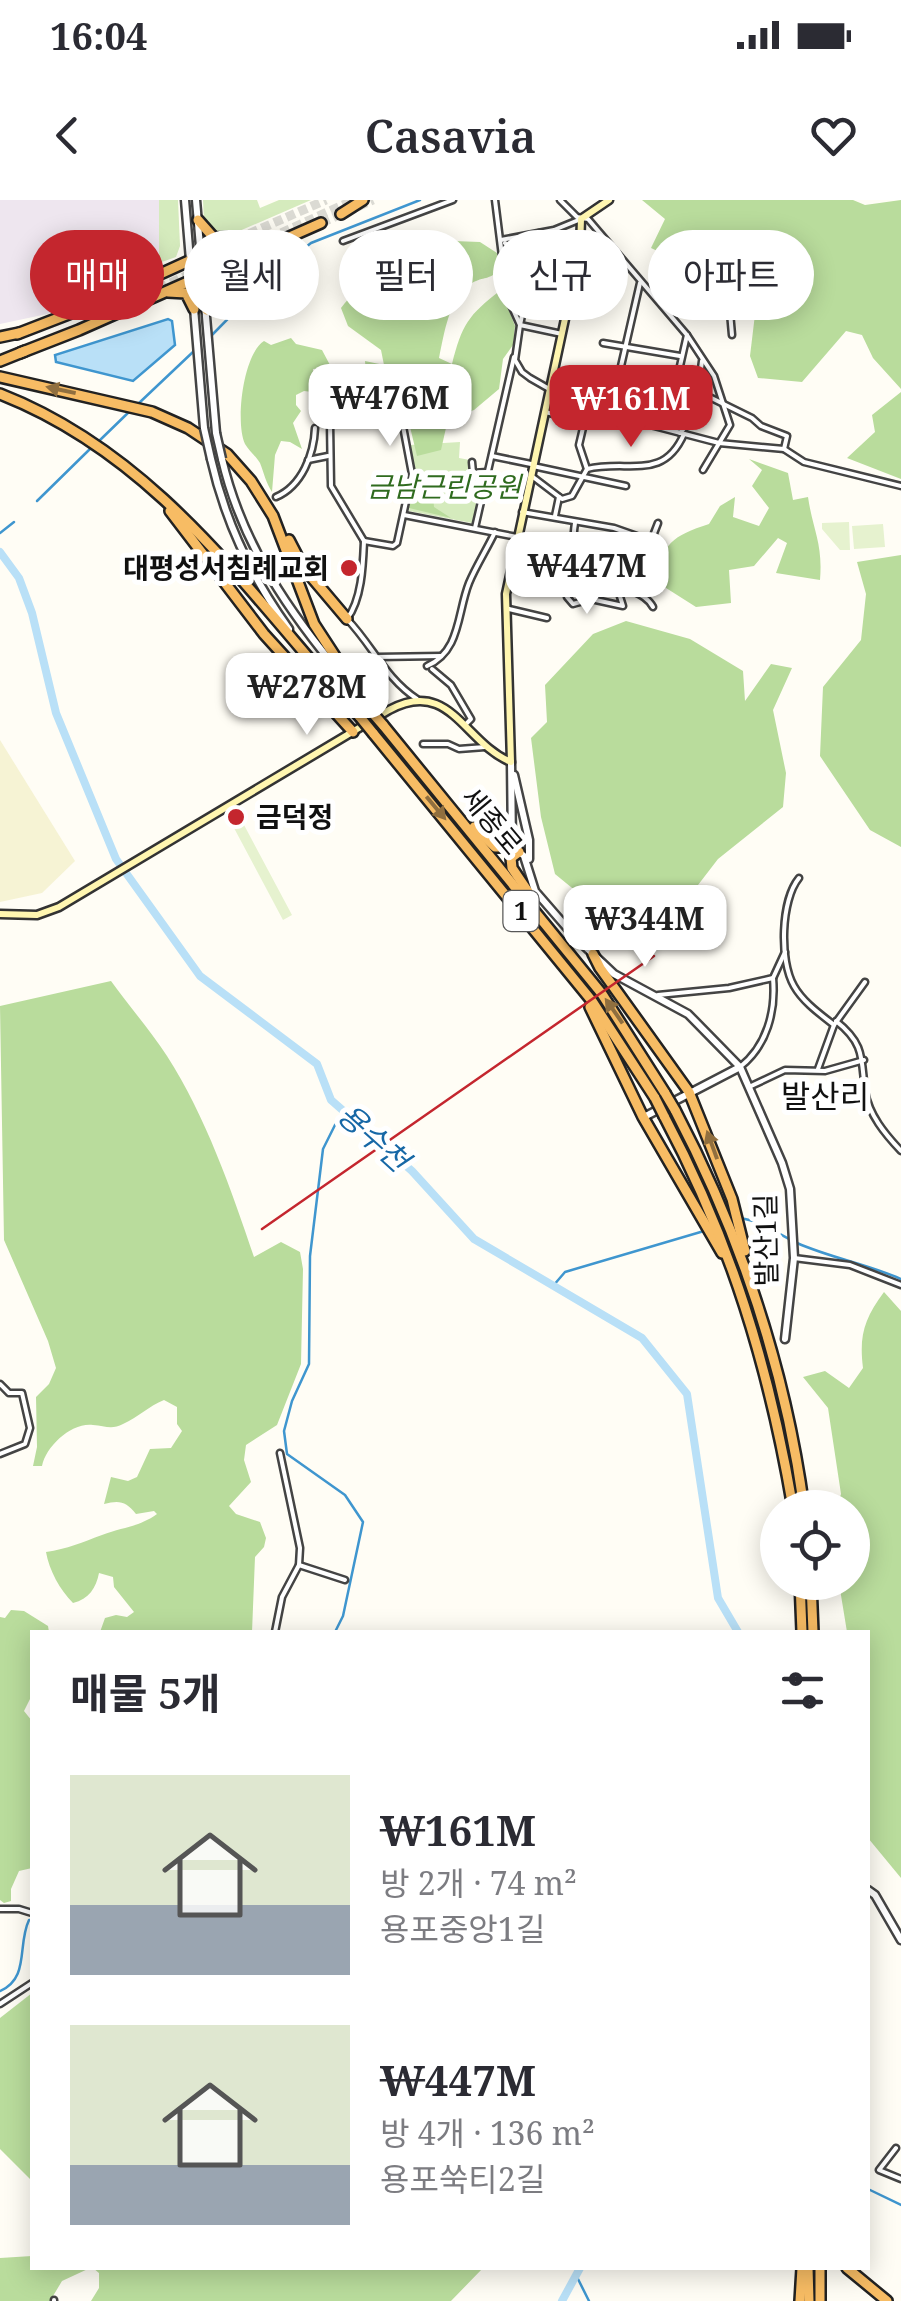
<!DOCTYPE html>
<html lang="ko">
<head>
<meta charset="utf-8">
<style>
	body { margin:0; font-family:"Noto Serif","Noto Sans KR",serif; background:#f2f2f3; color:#2b2b33; height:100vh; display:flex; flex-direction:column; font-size:38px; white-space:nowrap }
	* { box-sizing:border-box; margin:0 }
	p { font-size:32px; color:#7c7c81 }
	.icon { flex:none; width:55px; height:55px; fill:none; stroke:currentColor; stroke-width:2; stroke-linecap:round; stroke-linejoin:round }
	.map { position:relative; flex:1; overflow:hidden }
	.panel { position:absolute; left:30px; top:1430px; width:840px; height:640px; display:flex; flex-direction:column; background:#fff; border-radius:0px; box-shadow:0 5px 25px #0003 }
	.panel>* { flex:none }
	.hud { position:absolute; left:30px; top:30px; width:842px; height:90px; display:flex; gap:20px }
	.controls { position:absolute; left:760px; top:1290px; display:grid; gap:20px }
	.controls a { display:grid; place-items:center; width:110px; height:110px; border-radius:50%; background:#fff; box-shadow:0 5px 25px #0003; font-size:50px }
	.price { position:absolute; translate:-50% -85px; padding:0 22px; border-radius:20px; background:#fff; color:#222; font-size:32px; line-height:65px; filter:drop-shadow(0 2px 5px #0008) }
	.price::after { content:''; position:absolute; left:50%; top:60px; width:30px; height:22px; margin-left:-15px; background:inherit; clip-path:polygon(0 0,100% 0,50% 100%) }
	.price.on { background:#c4262e; color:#fff }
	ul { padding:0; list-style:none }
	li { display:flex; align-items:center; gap:30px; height:250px; padding:0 40px }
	li span { display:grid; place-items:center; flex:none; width:280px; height:200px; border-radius:0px; color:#555 }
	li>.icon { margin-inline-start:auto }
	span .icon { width:120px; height:120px; fill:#fffc; stroke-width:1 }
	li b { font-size:42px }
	h2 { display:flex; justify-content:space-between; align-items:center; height:120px; padding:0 40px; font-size:42px }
	.chip { padding:0 35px; border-radius:45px; background:#fff; box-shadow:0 5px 25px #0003; font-size:35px; line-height:90px }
	.chip.on { background:#c4262e; color:#fff }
	.status { display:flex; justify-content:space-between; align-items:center; height:70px; padding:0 50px; background:#fff; direction:ltr }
	.status svg { height:28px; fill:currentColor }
	header { display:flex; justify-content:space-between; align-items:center; height:130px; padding:0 40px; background:#fff; font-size:45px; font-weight:600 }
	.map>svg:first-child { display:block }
	.industrial { fill:#eee6ef }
	.farmland { fill:#f6f3d4 }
	.green { fill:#d5ebbd }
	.forest { fill:#b9dc9c }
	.pitch { fill:#e6f2cf }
	.water { fill:#b9e0f7; stroke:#3f96cf; stroke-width:2.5 }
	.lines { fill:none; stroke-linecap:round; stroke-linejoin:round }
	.stream { stroke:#3f96cf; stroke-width:2.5 }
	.river { stroke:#b9e0f7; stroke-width:8 }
	.trunk-tunnel { stroke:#dbdad3; stroke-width:9; stroke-dasharray:9 4.5; stroke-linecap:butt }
	.minor-casing { stroke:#444; stroke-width:9 }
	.tertiary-casing { stroke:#444; stroke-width:11 }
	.secondary-casing { stroke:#333; stroke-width:11 }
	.trunk-casing { stroke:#222; stroke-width:14 }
	.minor { stroke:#fff; stroke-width:4 }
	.tertiary { stroke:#fff; stroke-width:6 }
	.secondary { stroke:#fff6b0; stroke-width:6 }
	.trunk { stroke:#f7bc64; stroke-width:9 }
	.rail { stroke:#c4262e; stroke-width:2.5 }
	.tertiary-bridge-casing { stroke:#444; stroke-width:11; stroke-linecap:butt }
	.trunk-bridge-casing { stroke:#222; stroke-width:14; stroke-linecap:butt }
	.tertiary-bridge { stroke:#fff; stroke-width:6 }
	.trunk-bridge { stroke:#f7bc64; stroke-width:9 }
	.oneway { fill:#906f3f }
	.poi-dot { fill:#c4262e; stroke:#fff; stroke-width:4 }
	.labels { text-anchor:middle; stroke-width:10; stroke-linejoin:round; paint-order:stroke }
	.shield { fill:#fff; stroke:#585858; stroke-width:2.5 }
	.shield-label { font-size:25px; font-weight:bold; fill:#111 }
	.park-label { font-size:28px; font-style:italic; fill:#2f6b1f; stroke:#fff }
	.poi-label { font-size:28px; font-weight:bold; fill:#111; stroke:#fff; text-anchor:end }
	.street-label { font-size:28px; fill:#111; stroke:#fff }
	.water-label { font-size:30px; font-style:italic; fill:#1768a6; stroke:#fff }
	.quarter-label { font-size:32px; fill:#111; stroke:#fff }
</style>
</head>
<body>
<div class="status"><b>16:04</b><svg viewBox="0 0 49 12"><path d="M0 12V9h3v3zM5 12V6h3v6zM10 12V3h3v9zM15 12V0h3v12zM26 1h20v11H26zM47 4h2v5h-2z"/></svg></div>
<header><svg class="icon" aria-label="back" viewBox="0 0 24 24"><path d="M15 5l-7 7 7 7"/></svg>Casavia<svg class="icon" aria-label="heart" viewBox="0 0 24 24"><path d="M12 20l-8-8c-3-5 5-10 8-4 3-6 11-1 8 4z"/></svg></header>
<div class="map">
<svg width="901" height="2101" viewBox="0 0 901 2101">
	<rect width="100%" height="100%" fill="#fffdf5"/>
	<!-- industrial -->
	<path class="industrial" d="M0,0H159V63L47,114L0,124Z"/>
	<!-- farmland -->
	<path class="farmland" d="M0,540L75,661L42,693L0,702Z"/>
	<!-- green -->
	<g class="green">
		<path d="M159,0H178L180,46L176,57L159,63Z"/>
		<path d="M203,0H257L260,8L279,0H311L230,35L217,36L204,22Z"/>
		<path d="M460,242L459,258L470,260L471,274L484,275L472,323L409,311L415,280L410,245Z"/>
	</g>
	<!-- forest -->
	<g class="forest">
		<path d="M642,0H853L865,5L901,0V189L873,158L862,135L846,131L802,182L758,178L750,156L756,106L745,73H705L651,48L665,19Z"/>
		<path d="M453,41L480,42L497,53L501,69C488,81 484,76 472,83C449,96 444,135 439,158L452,164C462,125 468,115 501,90L515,126L513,145L503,159L499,189L474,210L448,219L441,250L417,256L399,181L384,184L366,173L365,161L384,165L381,150L348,126L341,108C369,71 412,58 453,41Z"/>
		<path d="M291,138L296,144L322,150L331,167L313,169L312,192L304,191L296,195V205L301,211L293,223L302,249L290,242L281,241L275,255L272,292C266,283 264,273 260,263C256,256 249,251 245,244C235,223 243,154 264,141L271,145Z"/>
		<path d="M901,192V279L847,258L875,232L872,215Z"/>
		<path d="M749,259L788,273L793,300L808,297C813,331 823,343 820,380L776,373L787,343L778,338L754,366L729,370L731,403L696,407L655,381C663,343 672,336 709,324L720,306L735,297L733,317L759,326L769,308L752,286L762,270Z"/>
		<path d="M416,269L432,284L434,307L451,318L409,308Z"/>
		<path d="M901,355V647L870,630L820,556L823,487L861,440L866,394L857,362Z"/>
		<path d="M626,421L690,439L743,471L745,501L771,464L792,468L773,510L786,573L783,607L718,659L688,698L610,719L555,674L541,617L531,538L547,522L545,485L593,434Z"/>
		<path d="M111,781C129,806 150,830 167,856C206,917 231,989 254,1057L281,1042L300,1052L303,1069L301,1164L277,1225L246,1245L244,1260L251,1282L229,1306L236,1314L260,1322L266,1338L264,1347L255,1357L252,1432H100L105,1418L116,1415L127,1417L134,1412L114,1387L113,1377L99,1373C96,1388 89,1399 73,1403C60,1390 49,1370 46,1352C67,1349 83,1342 102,1335C123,1327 139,1327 157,1314L154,1311L136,1314C126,1301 119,1300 104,1304L111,1277L128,1281L137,1277L150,1249L171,1248L182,1231L177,1224V1207L164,1200C149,1206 138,1217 123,1224C112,1230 105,1226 93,1225C72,1222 46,1246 42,1266H33L37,1247L36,1197L49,1184L56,1168L48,1141L4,1040L0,806Z"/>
		<path d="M884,1092L901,1111V1678L868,1638V1432H847L839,1383L852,1382V1308L837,1307L841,1294L828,1208L803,1177L825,1171L849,1188L863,1168C859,1136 864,1119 884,1092Z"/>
		<path d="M11,1410L24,1411L48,1426L49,1432H32V1495L24,1511L32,1521V1668L19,1671L11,1689V1701L4,1703L0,1700V1417L5,1418Z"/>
		<path d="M32,1793V1981L0,1949V1818Z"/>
		<path d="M32,2056V2068H90L62,2081L50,2101H0V2058Z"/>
		<path d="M93,2068H483L451,2101H91L99,2088V2073Z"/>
	</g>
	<!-- pitch -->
	<g class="pitch">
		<path d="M849,322L850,350H840L822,329V323Z"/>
		<path d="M883,324L885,347L854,349L852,326Z"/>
		<path d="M243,623L292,715L283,720L234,628Z"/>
	</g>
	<!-- water -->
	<path class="water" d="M168,119L172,121L175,145L133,181L56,162L55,155Z"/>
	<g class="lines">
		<!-- stream -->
		<g class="stream">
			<path d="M211,136L273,73L311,43L420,0"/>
			<path d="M138,204L194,151"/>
			<path d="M98,242L132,209"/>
			<path d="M37,301L92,247"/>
			<path d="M0,333L14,322"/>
			<path d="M740,1018C761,1021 778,1034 797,1043C831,1058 867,1064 901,1079"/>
			<path d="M553,1086L565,1072L704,1031"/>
			<path d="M335,1432L343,1416L363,1322L345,1295L287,1254L284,1231L292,1201L309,1164L310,1056L323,949L335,925L347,913"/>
			<path d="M0,1791C30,1778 17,1745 29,1720H32"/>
			<path d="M868,1989L901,2005"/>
			<path d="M576,2075L589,2101"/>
		</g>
		<!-- river -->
		<g class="river">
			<path d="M0,352L19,378L32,413L56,513L116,659L200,776L317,864L331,900L412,971L474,1039L642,1138L687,1194L718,1398L738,1432"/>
			<path d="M562,2101L580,2068"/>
		</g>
		<!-- trunk-tunnel -->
		<g class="trunk-tunnel">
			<path d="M321,23L373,0"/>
			<path d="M237,39L326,0"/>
			<path d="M146,94L354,0"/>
		</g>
		<!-- minor casing -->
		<g class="minor-casing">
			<g id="minor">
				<path d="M495,0L507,96L520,125L515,160L522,172L530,178L558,194L654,226L719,243L784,249L804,262L901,286"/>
				<path d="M560,0L577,17L588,19L687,135L714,176L730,225L703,270"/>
				<path d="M539,33L520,125L562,134"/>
				<path d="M501,40L554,30L581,19"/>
				<path d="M343,41L453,0"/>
				<path d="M505,43L540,66L573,74"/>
				<path d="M573,80L587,83"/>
				<path d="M603,91L612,48"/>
				<path d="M669,113L697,110L718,100L729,101L732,135"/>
				<path d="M603,143L680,156"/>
				<path d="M595,176L687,186L752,218L761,226L787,236L784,249"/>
				<path d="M691,187L700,176L702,161"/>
				<path d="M338,192L330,223L331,286L364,341"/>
				<path d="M571,199L574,181"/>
				<path d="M611,210L640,83"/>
				<path d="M545,212L585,221"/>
				<path d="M666,228L687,135"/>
				<path d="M680,233L689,223"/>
				<path d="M492,256L531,264"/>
				<path d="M308,260L328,256"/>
				<path d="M472,262L473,273L487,272"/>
				<path d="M533,266L626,286"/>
				<path d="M587,269C628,259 663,282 684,234"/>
				<path d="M533,277L562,299L572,296L587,269L579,245L594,181"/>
				<path d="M276,297C302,286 314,254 315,228"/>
				<path d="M522,312L614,328L651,341L658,323"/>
				<path d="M404,315L517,337"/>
				<path d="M555,316L559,297"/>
				<path d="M575,323C571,347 575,375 567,397L573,404L591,399L623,406L617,387L631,335"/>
				<path d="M475,328L514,157"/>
				<path d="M364,341L393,346L397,343L412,274L395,184"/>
				<path d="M364,341C363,365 362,399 347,419C373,446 385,478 417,499"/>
				<path d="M571,354C592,359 603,371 620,384C631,392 646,394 653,407"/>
				<path d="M512,361L535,370"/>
				<path d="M509,378L539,382"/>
				<path d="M509,409L547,418"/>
				<path d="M377,457L441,456"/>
				<path d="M427,466C461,451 457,413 469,383C476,366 487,349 495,332"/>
				<path d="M432,469L451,485L471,519L465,525"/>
				<path d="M423,544H448L459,549L485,547"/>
				<path d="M799,678C781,700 779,760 794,786C803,802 820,814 834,825"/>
				<path d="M658,795L729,788L773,778L785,752"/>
				<path d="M836,821C865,844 861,858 865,891C869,915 885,934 901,951"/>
				<path d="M740,867C767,846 776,811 773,778"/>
				<path d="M818,869L834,825L865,782"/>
				<path d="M749,887L785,870L825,871L864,860"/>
				<path d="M794,1058L850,1065L901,1085"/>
				<path d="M0,1184L9,1193H22L30,1228L25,1244L0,1254"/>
				<path d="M299,1365L345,1380"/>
				<path d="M275,1432L282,1397L299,1365L300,1348L280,1253"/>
				<path d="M0,1709H19L32,1713"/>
				<path d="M0,1804L32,1783"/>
				<path d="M896,1948L879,1970L901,1979"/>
				<path d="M54,2101V2100"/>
			</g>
		</g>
		<!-- tertiary casing -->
		<g class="tertiary-casing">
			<g id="tertiary">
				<path d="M185,0L204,228"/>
				<path d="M196,0L216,233"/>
				<path d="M211,259C225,321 252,378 289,429"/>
				<path d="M222,259C242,345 290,414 346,480"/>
				<path d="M511,562L512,646L524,656L535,691L575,737L614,774L688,814L740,867L782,963L790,989L794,1058L785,1139"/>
				<path d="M514,575L529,640V659"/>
				<path d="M644,917L740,867"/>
				<path d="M868,1690L875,1695L901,1740"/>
			</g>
		</g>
		<!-- secondary casing -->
		<g class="secondary-casing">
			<path id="secondary" d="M0,714L37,715L59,707L389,510C450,477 464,543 511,562L506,394L580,49L581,19L609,0"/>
		</g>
		<!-- trunk casing -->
		<g class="trunk-casing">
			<g id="trunk">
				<path d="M341,14L363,0"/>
				<path d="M198,20L214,38L241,37"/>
				<path d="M168,92L186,93L194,109"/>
				<path d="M100,108L144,90"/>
				<path d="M207,110L213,82L225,67"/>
				<path d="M17,134L92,105L235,40"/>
				<path d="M0,137L19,133"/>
				<path d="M20,153L79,130L321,23"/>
				<path d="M0,161L25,151"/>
				<path d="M0,177L152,212L188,228L227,254L251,281L273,316L314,424L370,510"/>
				<path d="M0,194C159,256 250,395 360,517"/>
				<path d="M170,311L264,434L353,532"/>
				<path d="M289,340L303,367L347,419"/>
				<path d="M383,525L602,794L665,893"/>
				<path d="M373,533L592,801L655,898"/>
				<path d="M474,627L495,647H503L511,642"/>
				<path d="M519,652L511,658L512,668L533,699"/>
				<path d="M593,754L600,768L689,892L732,999L745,1051"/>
				<path d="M590,807L643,917L722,1053"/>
				<path d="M675,910C741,1036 785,1167 804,1308"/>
				<path d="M664,916C731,1042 769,1167 793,1308"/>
				<path d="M800,1382L802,1432"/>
				<path d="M811,1382L813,1432"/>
				<path d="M808,2068L809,2101"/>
				<path d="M820,2068V2101"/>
				<path d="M847,2068L887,2101"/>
				<path d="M800,2101L802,2068"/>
			</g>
		</g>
		<!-- minor -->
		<use href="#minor" class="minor"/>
		<!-- tertiary -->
		<use href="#tertiary" class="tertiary"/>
		<!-- secondary -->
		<use href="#secondary" class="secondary"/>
		<!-- trunk -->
		<use href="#trunk" class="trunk"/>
		<!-- rail -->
		<path class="rail" d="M262,1029L654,756"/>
		<!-- tertiary-bridge casing -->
		<g class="tertiary-bridge-casing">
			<g id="tertiary-bridge">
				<path d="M204,228L211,259"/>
				<path d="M216,233L222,259"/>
			</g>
		</g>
		<!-- trunk-bridge casing -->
		<g class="trunk-bridge-casing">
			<g id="trunk-bridge">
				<path d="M370,510L383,525"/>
				<path d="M360,517L373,533"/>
				<path d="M665,893L675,910"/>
				<path d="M655,898L664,916"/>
			</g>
		</g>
		<!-- tertiary-bridge -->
		<use href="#tertiary-bridge" class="tertiary-bridge"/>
		<!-- trunk-bridge -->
		<use href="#trunk-bridge" class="trunk-bridge"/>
	</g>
	<!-- one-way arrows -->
	<defs><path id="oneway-solid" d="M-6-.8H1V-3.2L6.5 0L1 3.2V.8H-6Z" transform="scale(2.5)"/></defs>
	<g class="oneway">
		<use href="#oneway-solid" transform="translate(61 190) rotate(-168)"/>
		<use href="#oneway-solid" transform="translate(436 608) rotate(50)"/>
		<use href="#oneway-solid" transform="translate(614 811) rotate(-125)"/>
		<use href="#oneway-solid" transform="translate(712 945) rotate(-110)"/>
	</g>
	<!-- markers -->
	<g class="poi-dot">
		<circle cx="349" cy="368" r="10"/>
		<circle cx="236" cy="617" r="10"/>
	</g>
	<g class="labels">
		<!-- shield labels -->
		<rect class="shield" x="503.5" y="691" width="35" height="40" rx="8"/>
		<g class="shield-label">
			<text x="521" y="720">1</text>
		</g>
		<!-- park labels -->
		<g class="park-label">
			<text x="444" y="297">금남근린공원</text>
		</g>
		<!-- poi labels -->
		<g class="poi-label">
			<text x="329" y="378">대평성서침례교회</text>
			<text x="256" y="627" text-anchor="start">금덕정</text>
		</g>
		<!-- street labels -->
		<g class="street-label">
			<text transform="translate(492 621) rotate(50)" y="10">세종로</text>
			<text transform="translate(766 1040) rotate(-91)" y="10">발산1길</text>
		</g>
		<!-- water labels -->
		<g class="water-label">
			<text transform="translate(373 938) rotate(42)" y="10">용수천</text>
		</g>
		<!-- quarter labels -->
		<g class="quarter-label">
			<text x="825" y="908">발산리</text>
		</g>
	</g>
</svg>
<div class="controls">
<a><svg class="icon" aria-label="locate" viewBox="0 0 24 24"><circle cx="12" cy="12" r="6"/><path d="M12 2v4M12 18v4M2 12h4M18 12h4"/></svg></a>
</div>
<b class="price" style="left:390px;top:249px">₩476M</b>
<b class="price on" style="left:631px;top:250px">₩161M</b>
<b class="price" style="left:587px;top:417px">₩447M</b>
<b class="price" style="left:307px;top:538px">₩278M</b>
<b class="price" style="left:645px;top:770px">₩344M</b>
<div class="hud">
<a class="chip on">매매</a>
<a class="chip">월세</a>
<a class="chip">필터</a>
<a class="chip">신규</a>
<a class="chip">아파트</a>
</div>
<section class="panel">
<h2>매물 5개<svg class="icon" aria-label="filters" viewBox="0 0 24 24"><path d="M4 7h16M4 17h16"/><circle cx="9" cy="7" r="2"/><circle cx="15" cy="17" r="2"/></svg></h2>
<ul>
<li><span style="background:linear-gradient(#dfe7d0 65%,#9aa5b1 0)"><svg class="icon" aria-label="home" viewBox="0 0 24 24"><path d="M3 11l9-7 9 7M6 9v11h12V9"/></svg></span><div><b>₩161M</b><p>방 2개 · 74 m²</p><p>용포중앙1길</p></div></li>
<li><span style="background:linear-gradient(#dfe7d0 70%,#9aa5b1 0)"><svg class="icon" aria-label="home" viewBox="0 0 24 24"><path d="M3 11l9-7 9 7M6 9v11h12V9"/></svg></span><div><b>₩447M</b><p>방 4개 · 136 m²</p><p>용포쑥티2길</p></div></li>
</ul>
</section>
</div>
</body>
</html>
